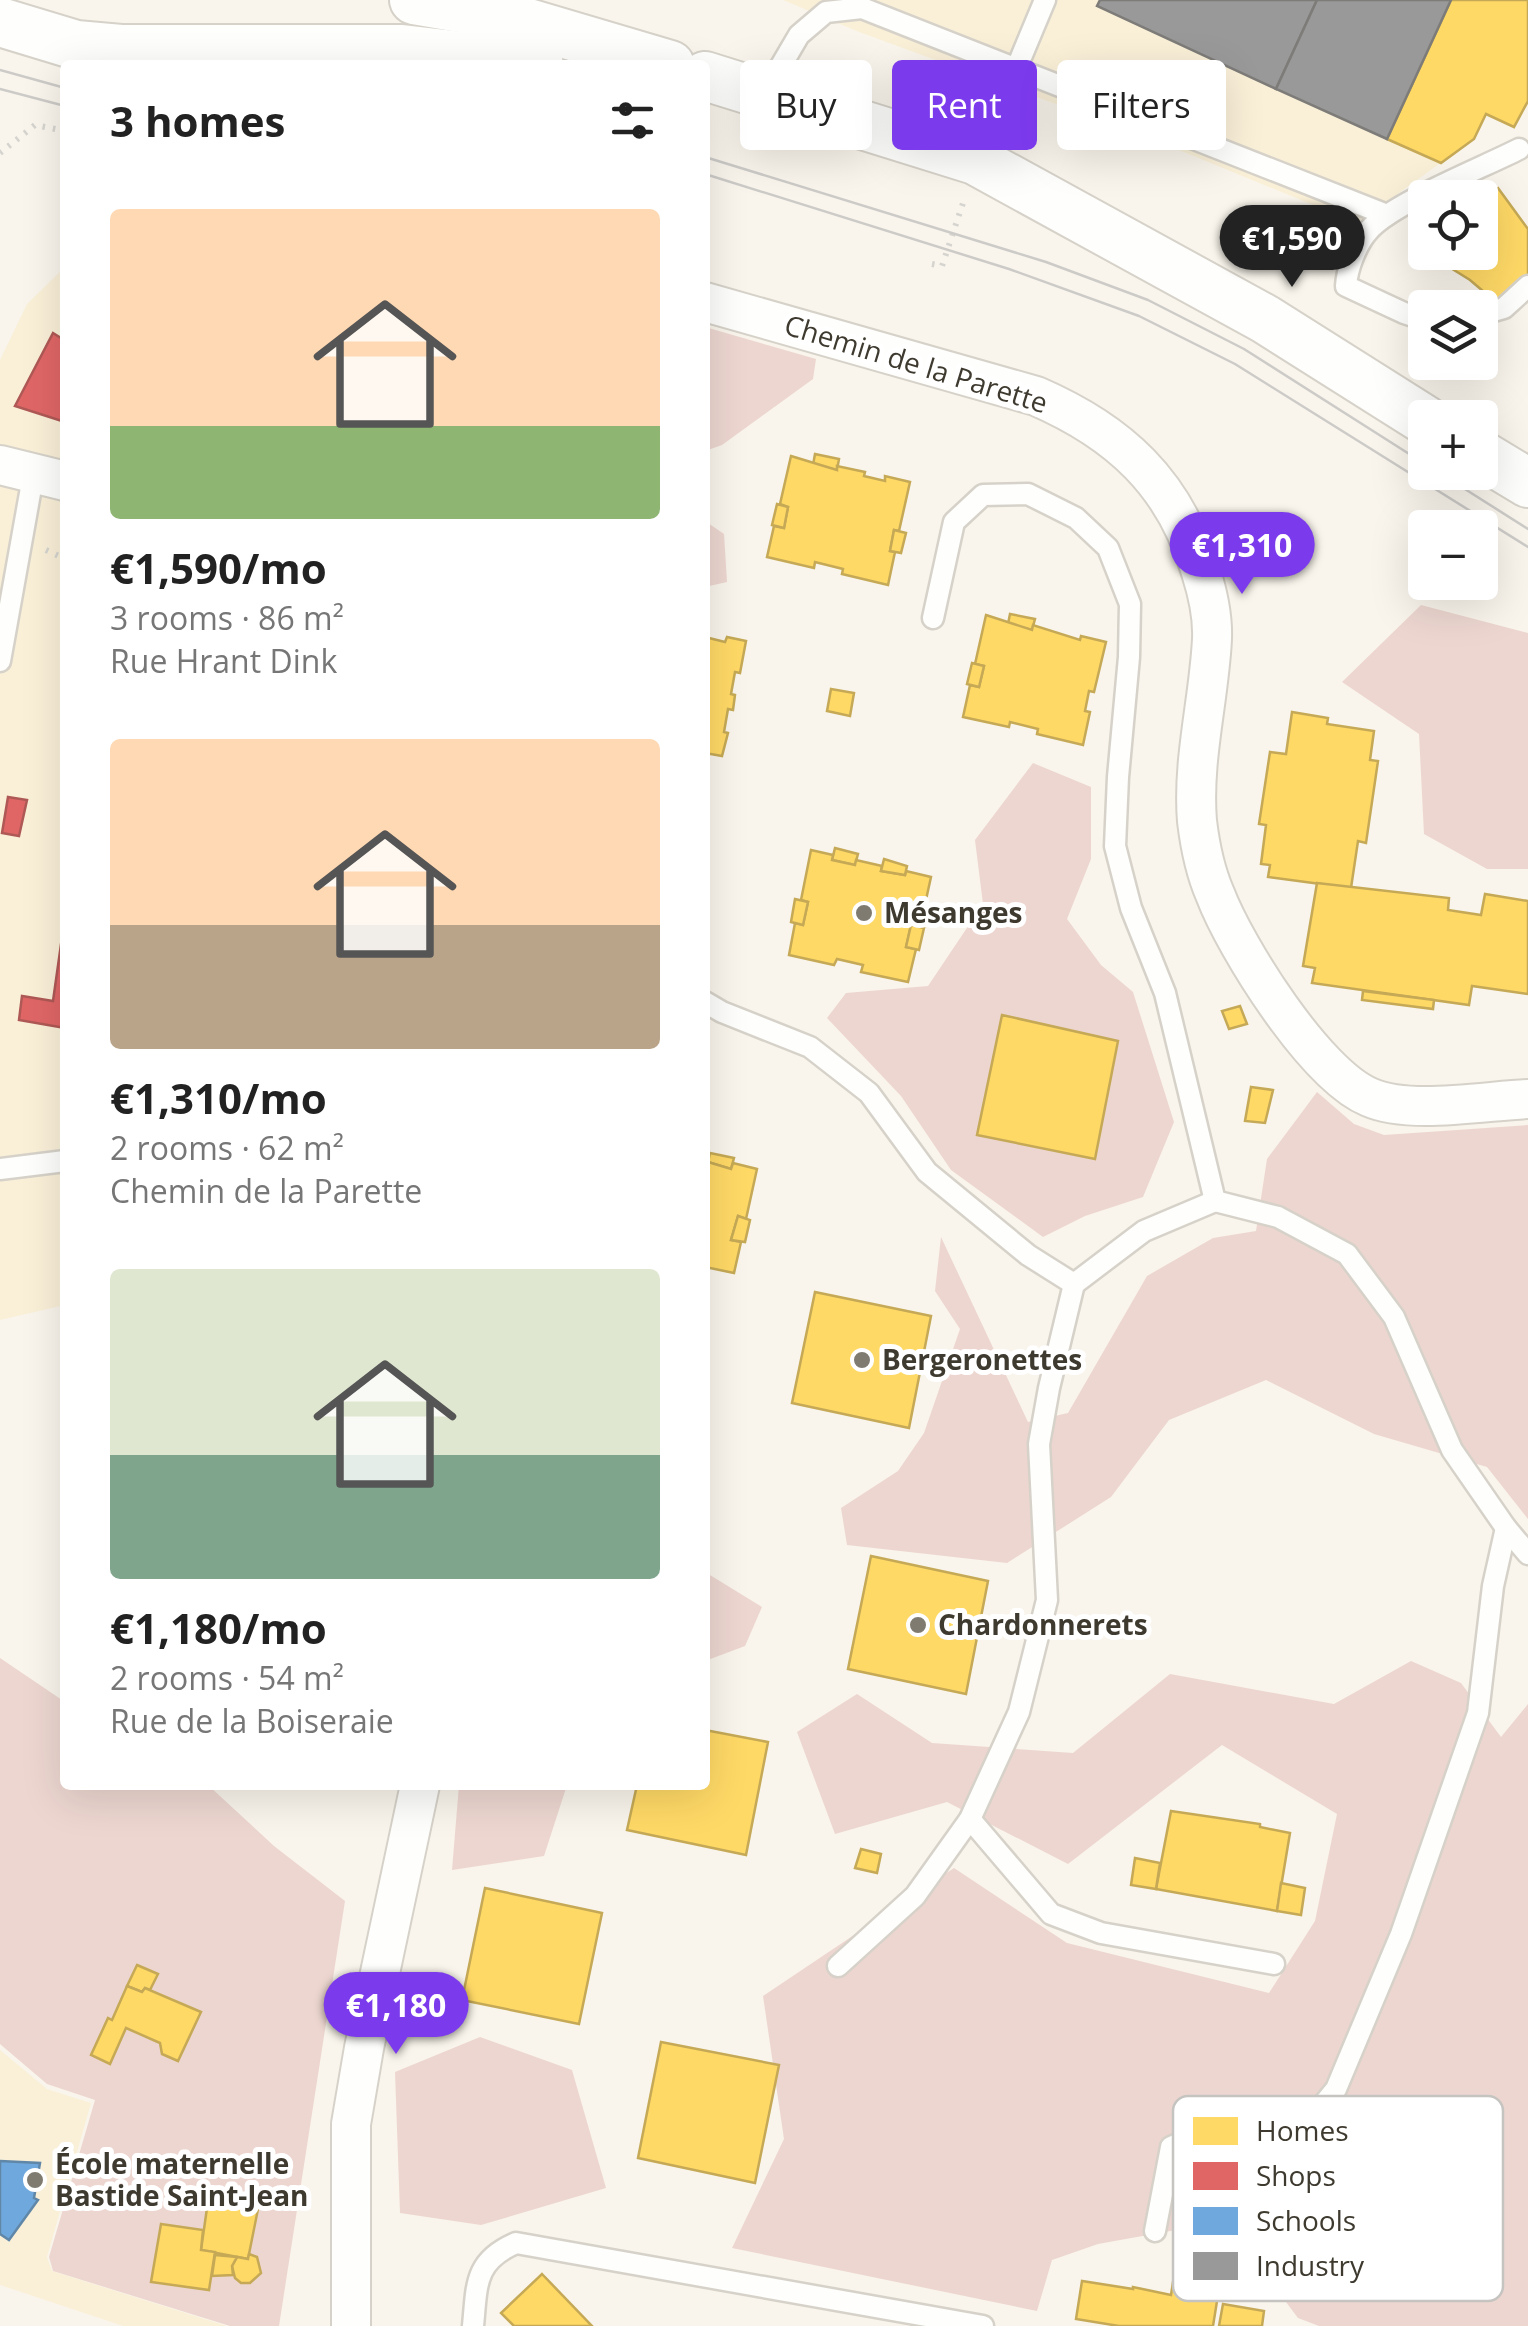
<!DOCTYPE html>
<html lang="en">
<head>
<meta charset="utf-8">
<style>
	body { margin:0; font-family:"Open Sans",sans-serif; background:#f2f2f2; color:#222; height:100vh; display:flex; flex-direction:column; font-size:38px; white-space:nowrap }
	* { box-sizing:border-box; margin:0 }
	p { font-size:32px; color:#767676 }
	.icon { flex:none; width:55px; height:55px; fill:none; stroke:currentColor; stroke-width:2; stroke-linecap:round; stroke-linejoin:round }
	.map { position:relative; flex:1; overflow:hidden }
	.side { position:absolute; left:60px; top:60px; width:650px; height:1730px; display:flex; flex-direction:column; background:#fff; border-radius:10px; box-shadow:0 10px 40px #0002 }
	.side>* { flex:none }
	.guide { position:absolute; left:740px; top:60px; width:638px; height:90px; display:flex; gap:20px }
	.controls { position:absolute; left:1408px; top:180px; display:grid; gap:20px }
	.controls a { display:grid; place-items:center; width:90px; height:90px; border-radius:10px; background:#fff; box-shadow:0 10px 40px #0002; font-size:50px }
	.price { position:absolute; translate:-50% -85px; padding:0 22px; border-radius:35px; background:#7c3aed; color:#fff; font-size:32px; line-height:65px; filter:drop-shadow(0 2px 5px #0008) }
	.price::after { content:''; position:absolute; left:50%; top:60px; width:30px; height:22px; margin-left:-15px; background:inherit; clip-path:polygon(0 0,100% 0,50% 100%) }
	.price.on { background:#222; color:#fff }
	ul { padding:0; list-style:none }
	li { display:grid; align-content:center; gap:20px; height:530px; padding:0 50px }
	li span { display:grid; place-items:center; height:310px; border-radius:10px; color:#555 }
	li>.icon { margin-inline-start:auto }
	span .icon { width:180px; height:180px; fill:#fffc; stroke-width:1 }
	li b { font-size:42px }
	h2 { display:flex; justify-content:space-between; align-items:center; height:120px; padding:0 50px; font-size:42px }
	.tag { padding:0 35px; border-radius:10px; background:#fff; box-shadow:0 10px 40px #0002; font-size:35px; line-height:90px }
	.tag.on { background:#7c3aed; color:#fff }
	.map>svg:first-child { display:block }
	.built { fill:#faf0d8 }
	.green { fill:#edd6d0 }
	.homes { fill:#ffd966; stroke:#c5a956; stroke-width:2.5 }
	.shops { fill:#e06666; stroke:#af5956; stroke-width:2.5 }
	.schools { fill:#6fa8dc; stroke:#6087a8; stroke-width:2.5 }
	.industry { fill:#999; stroke:#7e7c79; stroke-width:2.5 }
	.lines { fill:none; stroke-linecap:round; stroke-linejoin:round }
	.service-casing { stroke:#d6d2c9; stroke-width:25 }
	.minor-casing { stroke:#d6d2c9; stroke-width:42 }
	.tertiary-casing { stroke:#d6d2c9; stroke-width:52 }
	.path { stroke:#d5d4cf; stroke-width:6; stroke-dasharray:2.5 8; stroke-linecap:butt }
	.service { stroke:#fefefc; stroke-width:20 }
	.minor { stroke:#fefefc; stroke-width:38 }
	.tertiary { stroke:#fefefc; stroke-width:48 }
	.tram { stroke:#cdcbc8; stroke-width:2.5 }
	.poi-dot { fill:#7f7b71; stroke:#fff; stroke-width:4 }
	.labels { text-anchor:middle; stroke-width:10; stroke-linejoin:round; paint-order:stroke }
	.street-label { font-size:28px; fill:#3e3a2f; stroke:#fff }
	.poi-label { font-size:28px; font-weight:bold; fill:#3e3a2f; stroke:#fff; text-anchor:start }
	.key { fill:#fff; stroke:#c5c4c1; stroke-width:2.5 }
	.key-label { font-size:28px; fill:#3e3a2f }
</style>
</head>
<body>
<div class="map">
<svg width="1528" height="2326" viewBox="0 0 1528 2326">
	<rect width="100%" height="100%" fill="#f9f5ec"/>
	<!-- built -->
	<g class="built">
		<path d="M783,0H1528V101L1514,127L1486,115L1474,139L1357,223L1157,141L859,32Z"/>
		<path d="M65,267V1305L0,1320V360L27,304Z"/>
		<path d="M0,2050L47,2089L91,2103L47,2257L52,2271L227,2326H123L0,2285Z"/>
	</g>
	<!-- green -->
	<g class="green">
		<path d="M705,327L816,359L813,379L722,445L705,451Z"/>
		<path d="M705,521L724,534L727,582L705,587Z"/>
		<path d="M1421,605L1528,633V869H1487L1424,834L1419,734L1342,682Z"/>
		<path d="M1033,763L1091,787V859L1067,919L1101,965L1133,992L1174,1122L1143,1197L1085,1216L1043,1237L951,1170L901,1096L827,1018L846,993L928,986L983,904L975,840Z"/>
		<path d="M1317,1092L1354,1124L1384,1135L1528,1125V1519L1487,1467L1374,1434L1266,1380L1169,1420L1111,1497L1007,1563L847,1545L841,1508L898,1471L924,1433L960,1329L935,1291L941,1237L1028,1422L1068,1413L1147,1276L1213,1238L1256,1231L1267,1159Z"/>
		<path d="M705,1572L762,1607L745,1646L705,1661Z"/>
		<path d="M0,1658L65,1702V1785H208L274,1846L345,1901L279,2326H230L53,2271L49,2257L95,2100L47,2084L0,2044Z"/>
		<path d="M1411,1661L1461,1683L1501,1737L1528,1704V2326H1319L1298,2318L1249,2253L1187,2228L1098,2244L1052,2260L1037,2311L732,2248L784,2139L763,1996L954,1868L1067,1943L1269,1993L1315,1921L1337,1814L1222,1745L1068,1864L947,1802L835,1834L797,1732L857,1694L932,1743L1073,1753L1170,1674L1334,1704Z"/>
		<path d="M459,1785H567L544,1856L452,1870Z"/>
		<path d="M480,2037L572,2070L606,2188L481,2225L400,2213L395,2072Z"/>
	</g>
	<!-- homes -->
	<g class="homes">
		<path d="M1451,0H1528V101L1514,127L1486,114L1474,139L1441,163L1387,139Z"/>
		<path d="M1498,188L1528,229V277L1497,303L1470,280L1425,252H1480V198H1477Z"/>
		<path d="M815,454L839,459L837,470L813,465Z"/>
		<path d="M791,456L837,470V466L865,472L864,476L885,481V476L910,482L899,531L894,530L890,551L895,552L888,585L842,574L843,569L815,562L814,568L767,557L774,526L784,528L788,507L780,504Z"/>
		<path d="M777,504L788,507L784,528L772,525Z"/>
		<path d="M894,530L906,533L901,553L890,551Z"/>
		<path d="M1010,614L1035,619L1032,630L1008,624Z"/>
		<path d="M986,615L1032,630L1033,625L1080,640L1081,636L1106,642L1094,692L1089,691L1085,711L1090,712L1083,745L1037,734L1038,729L1010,722L1009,727L963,717L970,685L979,687L984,666L975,664Z"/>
		<path d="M705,637L725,642L727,637L746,641L740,673L735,672L731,694L735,695L733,710L728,709L724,732L728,733L722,756L705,753Z"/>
		<path d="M972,663L984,666L979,687L967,684Z"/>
		<path d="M831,689L854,693L850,716L827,711Z"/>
		<path d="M1292,712L1328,718L1327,724L1374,731L1370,760L1378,761L1366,843L1358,841L1351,888L1268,877L1270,865L1261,864L1266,825L1259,824L1270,752L1286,754Z"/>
		<path d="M835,848L858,854L855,865L832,860Z"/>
		<path d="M811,850L833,855L832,860L855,865L856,860L882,866L881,871L905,875L906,871L931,877L920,927L911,925L906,947L916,949L908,982L861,972L863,965L837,959L834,965L789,955L795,923L803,925L808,902L801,900Z"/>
		<path d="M884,859L907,866L905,875L881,871Z"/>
		<path d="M1317,883L1449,898L1448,910L1481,915L1485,894L1528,901V994L1472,986L1469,1005L1312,983L1315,968L1303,966Z"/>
		<path d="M795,899L808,902L803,925L791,922Z"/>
		<path d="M911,925L924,928L919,950L906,947Z"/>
		<path d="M1363,991L1434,1000L1433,1009L1362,1000Z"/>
		<path d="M1240,1006L1247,1024L1229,1029L1222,1011Z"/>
		<path d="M1002,1015L1118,1041L1095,1159L977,1135Z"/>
		<path d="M1251,1087L1273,1090L1265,1123L1245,1121Z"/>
		<path d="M710,1153L734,1158L731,1169L708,1162Z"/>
		<path d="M705,1156L708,1157V1162L731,1169L733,1163L757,1169L746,1219L738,1216L731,1240L741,1242L734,1273L705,1267Z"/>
		<path d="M738,1216L750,1220L745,1242L731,1240Z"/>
		<path d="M815,1292L931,1316L909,1428L792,1403Z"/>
		<path d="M871,1556L988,1581L966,1694L848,1669Z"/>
		<path d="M705,1730L768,1742L746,1855L627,1830L637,1785H705Z"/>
		<path d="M1171,1811L1260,1824V1827L1290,1833L1277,1911L1156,1889Z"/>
		<path d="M861,1849L881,1854L877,1873L855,1868Z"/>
		<path d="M1135,1858L1160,1863L1156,1889L1131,1885Z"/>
		<path d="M1281,1883L1305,1888L1301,1915L1277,1911Z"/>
		<path d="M485,1888L602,1913L579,2024L462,2000Z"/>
		<path d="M137,1965L158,1974L150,1990L145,1988L142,1992L127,1986Z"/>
		<path d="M127,1986L142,1992L145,1988L201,2012L178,2061L162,2054L160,2043L126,2028L110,2064L91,2055L108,2018L112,2020Z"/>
		<path d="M661,2042L779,2065L755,2183L638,2158Z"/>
		<path d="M208,2201L258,2209L248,2259L201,2250Z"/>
		<path d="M161,2224L203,2230L201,2250L215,2252L209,2290L151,2282Z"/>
		<path d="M249,2254L257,2257L261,2273L250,2283H241L235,2278L232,2266L237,2257L248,2259Z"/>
		<path d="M215,2255L237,2257L232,2266L233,2275L212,2276Z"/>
		<path d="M1177,2256L1223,2264L1213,2326H1119L1076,2319L1082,2281L1133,2289V2287L1171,2295Z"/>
		<path d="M542,2274L592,2326H514L501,2313Z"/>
		<path d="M1223,2304L1264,2311L1262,2326H1219Z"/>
	</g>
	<!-- shops -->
	<g class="shops">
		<path d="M65,318V422L15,406L53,333L61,338Z"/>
		<path d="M8,797L27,800L19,836L2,833Z"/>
		<path d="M65,916V1028L19,1020L22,996L53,1001Z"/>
	</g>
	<!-- schools -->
	<path class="schools" d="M0,2161L40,2163L34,2198L38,2200L9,2240L0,2234Z"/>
	<!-- industry -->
	<g class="industry">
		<path d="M1100,0H1317L1276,89L1097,6Z"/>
		<path d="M1317,0H1451L1387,139L1276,89Z"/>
	</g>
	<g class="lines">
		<!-- service casing -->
		<g class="service-casing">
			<g id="service">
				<path d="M1017,67L1045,0"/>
				<path d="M765,93L799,35L826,12L862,8L1387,215"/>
				<path d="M1480,315L1504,308L1528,286"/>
				<path d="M1425,320L1404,313L1346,286C1347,268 1357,243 1369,230C1393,203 1484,167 1519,149"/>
				<path d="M933,618L954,522L983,495L1028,494L1076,518L1108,548L1130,604L1129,657L1118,777L1115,846L1131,908L1165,993L1215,1201L1278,1217L1347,1254L1394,1317L1452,1450L1506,1528L1528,1554"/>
				<path d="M0,661L34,471"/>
				<path d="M705,1002L722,1012L810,1047L869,1093L927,1172L1028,1255L1074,1284L1144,1231L1215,1201"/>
				<path d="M0,1169L65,1161"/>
				<path d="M970,1819L1051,1914L1101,1933L1274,1964"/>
				<path d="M838,1966L915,1896L970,1819L1019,1712L1047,1600L1039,1444L1049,1388L1074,1284"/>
				<path d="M1155,2231L1171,2147L1195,2136L1278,2134L1309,2122L1336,2089L1401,1934L1478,1713L1493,1586L1506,1528"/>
				<path d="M473,2326C477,2285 474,2261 516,2243L983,2326"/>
			</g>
		</g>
		<!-- minor casing -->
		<g class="minor-casing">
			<g id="minor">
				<path d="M705,302L1036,396C1119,432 1175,483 1201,572C1208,594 1213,616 1212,639C1209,700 1192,760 1197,821C1200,846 1205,871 1215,894C1236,949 1315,1074 1369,1097C1409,1115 1484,1101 1528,1099"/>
				<path d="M0,465L65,481"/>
				<path d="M351,2326V2124L364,2048L420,1785"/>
			</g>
		</g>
		<!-- tertiary casing -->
		<g class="tertiary-casing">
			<g id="tertiary">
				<path d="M414,0L501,15L670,65"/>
				<path d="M0,22L76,45L121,49H402L539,65"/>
				<path d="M705,76L975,160L1265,319L1425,420"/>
				<path d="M1480,454L1528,483"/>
			</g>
		</g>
		<!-- path -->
		<g class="path">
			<path d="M0,153L35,125L65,131"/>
			<path d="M932,264L942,266L964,200"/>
			<path d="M46,550L65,559"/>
		</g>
		<!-- service -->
		<use href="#service" class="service"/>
		<!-- minor -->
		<use href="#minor" class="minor"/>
		<!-- tertiary -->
		<use href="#tertiary" class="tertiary"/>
		<!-- tram -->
		<g class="tram">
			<path d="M0,70L65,88"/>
			<path d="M0,89L65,106"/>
			<path d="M705,157L1046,262L1148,300L1244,349L1425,464"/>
			<path d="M705,174L1009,269L1139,316L1235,364L1528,547"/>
			<path d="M1438,472L1528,529"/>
		</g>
	</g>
	<!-- markers -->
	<g class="poi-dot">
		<circle cx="864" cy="913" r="10"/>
		<circle cx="862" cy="1360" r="10"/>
		<circle cx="918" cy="1625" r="10"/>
		<circle cx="35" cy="2180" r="10"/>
	</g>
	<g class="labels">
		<!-- street labels -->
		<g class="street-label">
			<text transform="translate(916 364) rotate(17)" y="10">Chemin de la Parette</text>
		</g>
		<!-- poi labels -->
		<g class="poi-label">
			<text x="884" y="923">Mésanges</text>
			<text x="882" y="1370">Bergeronettes</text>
			<text x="938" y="1635">Chardonnerets</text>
			<text x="55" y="2174">École maternelle<tspan x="55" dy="32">Bastide Saint-Jean</tspan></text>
		</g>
	</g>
	<!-- legend -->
	<rect x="1173" y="2096" width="330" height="205" rx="15" class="key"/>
	<rect x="1193" y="2117" width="45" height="28" fill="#ffd966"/>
	<rect x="1193" y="2162" width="45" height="28" fill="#e06666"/>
	<rect x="1193" y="2207" width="45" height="28" fill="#6fa8dc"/>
	<rect x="1193" y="2252" width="45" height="28" fill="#999"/>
	<g class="key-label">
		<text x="1256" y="2141">Homes</text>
		<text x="1256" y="2186">Shops</text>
		<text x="1256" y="2231">Schools</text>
		<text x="1256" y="2276">Industry</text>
	</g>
</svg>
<div class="controls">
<a><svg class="icon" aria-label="locate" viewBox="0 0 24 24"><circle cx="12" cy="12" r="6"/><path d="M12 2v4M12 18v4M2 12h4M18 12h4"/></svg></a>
<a><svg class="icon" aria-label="layers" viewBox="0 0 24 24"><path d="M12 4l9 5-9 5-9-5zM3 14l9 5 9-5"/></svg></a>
<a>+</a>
<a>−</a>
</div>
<b class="price on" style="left:1292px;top:290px">€1,590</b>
<b class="price" style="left:1242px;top:597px">€1,310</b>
<b class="price" style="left:396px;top:2057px">€1,180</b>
<div class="guide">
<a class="tag">Buy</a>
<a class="tag on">Rent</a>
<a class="tag">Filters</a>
</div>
<section class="side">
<h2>3 homes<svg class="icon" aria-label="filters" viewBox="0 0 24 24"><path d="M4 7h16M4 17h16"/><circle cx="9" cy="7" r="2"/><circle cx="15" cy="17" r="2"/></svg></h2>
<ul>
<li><span style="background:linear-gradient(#ffd9b3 70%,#8fb573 0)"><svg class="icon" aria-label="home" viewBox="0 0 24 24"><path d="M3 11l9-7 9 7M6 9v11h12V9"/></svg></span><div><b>€1,590/mo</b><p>3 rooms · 86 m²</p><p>Rue Hrant Dink</p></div></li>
<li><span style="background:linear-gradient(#ffd9b3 60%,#b9a48a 0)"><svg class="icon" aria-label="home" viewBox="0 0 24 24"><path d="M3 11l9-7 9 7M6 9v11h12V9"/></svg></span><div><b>€1,310/mo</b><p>2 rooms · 62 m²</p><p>Chemin de la Parette</p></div></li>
<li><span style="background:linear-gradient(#dfe7d0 60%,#7fa58c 0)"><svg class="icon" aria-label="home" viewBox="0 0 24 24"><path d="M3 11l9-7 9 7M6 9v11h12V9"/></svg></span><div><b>€1,180/mo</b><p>2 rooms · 54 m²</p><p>Rue de la Boiseraie</p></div></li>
</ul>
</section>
</div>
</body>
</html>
